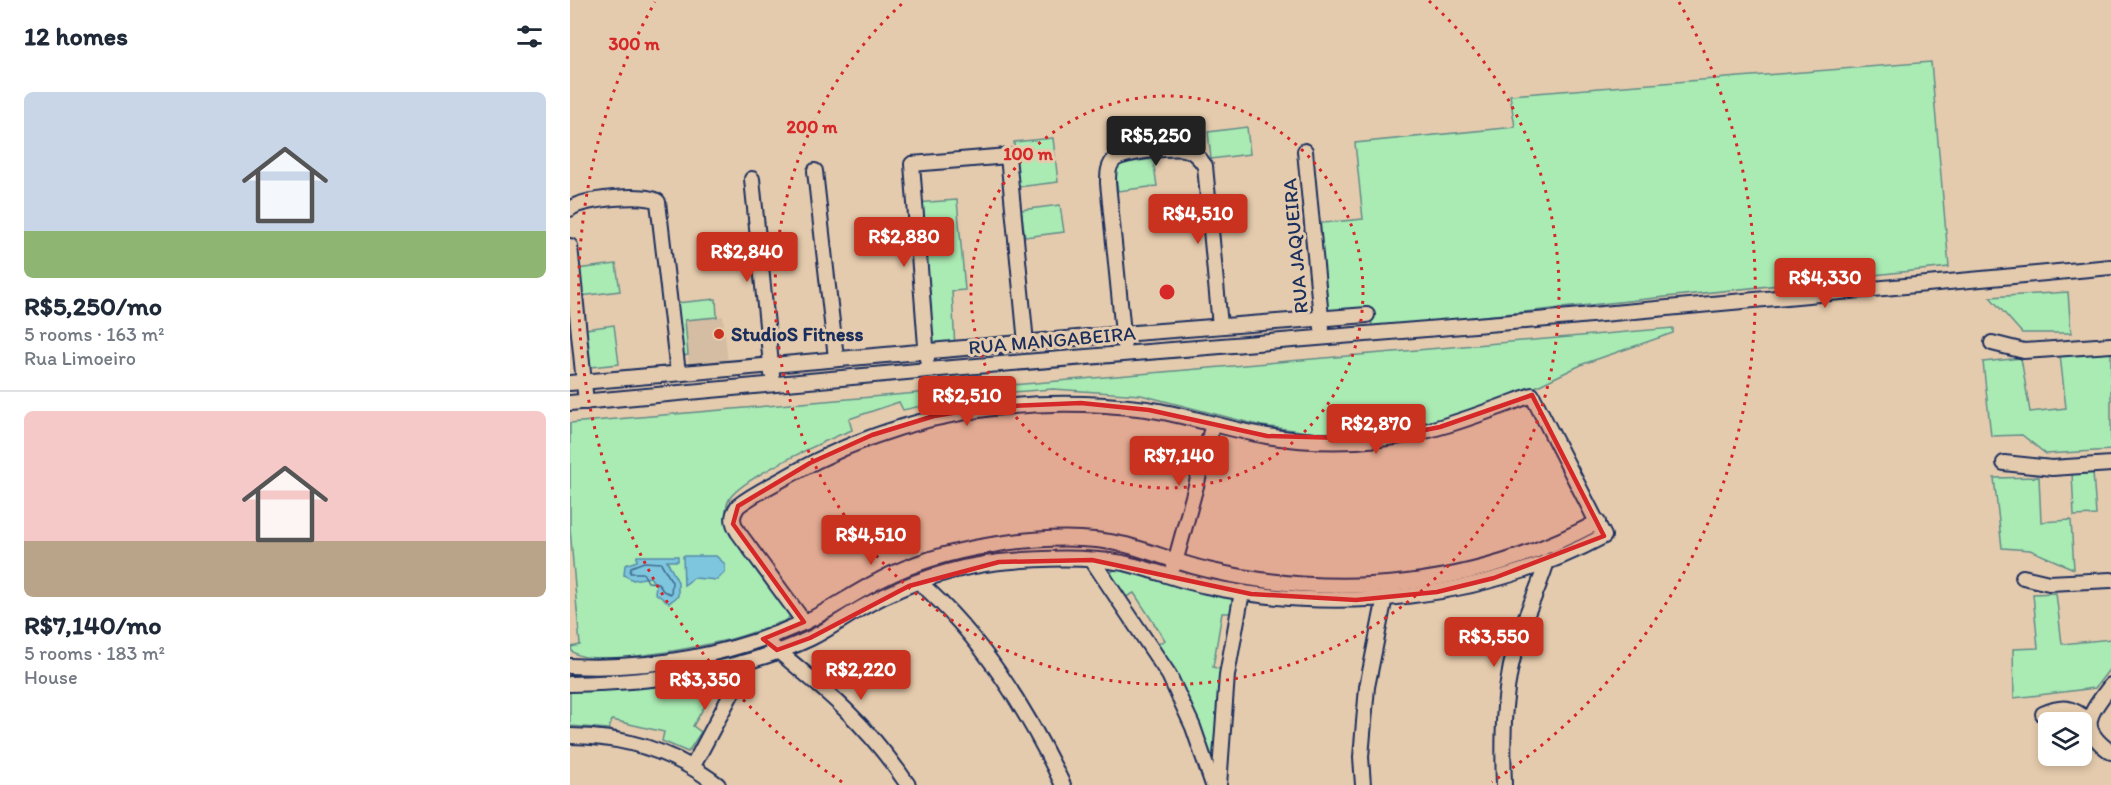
<!DOCTYPE html>
<html lang="en">
<head>
<meta charset="utf-8">
<style>
	body { margin:0; font-family:Itim,sans-serif; background:#f6f6f7; color:#1f2937; height:100vh; display:flex; flex-direction:column; font-size:22px; white-space:nowrap }
	* { box-sizing:border-box; margin:0 }
	p { font-size:20px; color:#747a83 }
	.icon { flex:none; width:33px; height:33px; fill:none; stroke:currentColor; stroke-width:2; stroke-linecap:round; stroke-linejoin:round }
	.map { position:relative; flex:1; overflow:hidden }
	.sheet { display:flex; flex-direction:column; background:#fff; width:570px }
	.sheet>* { flex:none }
	.controls { position:absolute; left:1468px; top:712px; display:grid; gap:12px }
	.controls a { display:grid; place-items:center; width:54px; height:54px; border-radius:9px; background:#fff; box-shadow:0 3px 9px #0003; font-size:30px }
	.price { position:absolute; translate:-50% -51px; padding:0 14px; border-radius:6px; background:#c8321e; color:#fff; font-size:20px; line-height:39px; filter:drop-shadow(0 2px 3px #0008) }
	.price::after { content:''; position:absolute; left:50%; top:36px; width:18px; height:14px; margin-left:-9px; background:inherit; clip-path:polygon(0 0,100% 0,50% 100%) }
	.price.on { background:#222; color:#fff }
	ul { padding:0; list-style:none }
	li { display:grid; align-content:center; gap:12px; height:318px; padding:0 24px }
	li+li { border-top:2px solid #e0e1e3 }
	li span { display:grid; place-items:center; height:186px; border-radius:9px; color:#555 }
	li>.icon { margin-inline-start:auto }
	span .icon { width:108px; height:108px; fill:#fffc; stroke-width:1 }
	li b { font-size:26px }
	h2 { display:flex; justify-content:space-between; align-items:center; height:72px; padding:0 24px; font-size:26px }
	main { display:flex; flex:1; min-height:0 }
	.map>svg:first-child { display:block }
	.built { fill:#d4bda2 }
	.green { fill:#aaeab3; stroke:#628c88; stroke-width:1.5 }
	.water { fill:#7dc6dd; stroke:#568aaa; stroke-width:1.5 }
	.lines { fill:none; stroke-linecap:round; stroke-linejoin:round }
	.shore { stroke:#426b91; stroke-width:1.5 }
	.minor-casing { stroke:#1b2f5e; stroke-width:18 }
	.minor { stroke:#e5cbad; stroke-width:14 }
	.marked { fill:#d62828; fill-opacity:0.2; stroke:#d62828; stroke-width:4.5; stroke-linejoin:round }
	.ring { fill:none; stroke:#d62828; stroke-width:3; stroke-dasharray:3 6 }
	.poi-dot { fill:#c8321e; stroke:#e5cbad; stroke-width:2 }
	.labels { text-anchor:middle; stroke-width:6; stroke-linejoin:round; paint-order:stroke }
	.street-label { font-size:20px; fill:#1b2f5e; stroke:#e5cbad }
	.poi-label { font-size:20px; font-weight:bold; fill:#1b2f5e; stroke:#e5cbad; text-anchor:start }
	.centre { fill:#d62828; stroke:#e5cbad; stroke-width:3 }
	.ring-label { font-size:18px; text-anchor:middle; font-weight:bold; fill:#d62828; stroke:#e5cbad; stroke-width:6; stroke-linejoin:round; paint-order:stroke }
</style>
</head>
<body>
<main>
<section class="sheet">
<h2>12 homes<svg class="icon" aria-label="filters" viewBox="0 0 24 24"><path d="M4 7h16M4 17h16"/><circle cx="9" cy="7" r="2"/><circle cx="15" cy="17" r="2"/></svg></h2>
<ul>
<li><span style="background:linear-gradient(#c9d6e8 75%,#8fb573 0)"><svg class="icon" aria-label="home" viewBox="0 0 24 24"><path d="M3 11l9-7 9 7M6 9v11h12V9"/></svg></span><div><b>R$5,250/mo</b><p>5 rooms · 163 m²</p><p>Rua Limoeiro</p></div></li>
<li><span style="background:linear-gradient(#f6c9c9 70%,#b9a48a 0)"><svg class="icon" aria-label="home" viewBox="0 0 24 24"><path d="M3 11l9-7 9 7M6 9v11h12V9"/></svg></span><div><b>R$7,140/mo</b><p>5 rooms · 183 m²</p><p>House</p></div></li>
</ul>
</section>
<div class="map">
<svg width="1541" height="785" viewBox="0 0 1541 785">
	<rect width="100%" height="100%" fill="#e5cbad"/>
	<filter id="ink" filterUnits="userSpaceOnUse"><feTurbulence type="fractalNoise" baseFrequency=".0167" numOctaves="2"/><feDisplacementMap in="SourceGraphic" scale="12" xChannelSelector="R" yChannelSelector="G"/><feConvolveMatrix kernelMatrix="1 2 1 2 8 2 1 2 1" color-interpolation-filters="sRGB"/></filter>
	<g filter="url(#ink)">
		<!-- built -->
		<path class="built" d="M153,316L158,363L119,367L115,320Z"/>
		<!-- green -->
		<g class="green">
			<path d="M1361,62L1379,267L802,328L801,315L751,319L742,224L793,219L785,143L945,127L940,95Z"/>
			<path d="M677,127L680,154L641,159L638,132Z"/>
			<path d="M483,138L488,182L448,187L444,142Z"/>
			<path d="M583,159L587,186L548,191L544,164Z"/>
			<path d="M387,200L395,290L382,291L385,349L357,352L345,203Z"/>
			<path d="M490,205L494,232L455,237L451,210Z"/>
			<path d="M180,236L184,245L145,249L143,239Z"/>
			<path d="M46,264L50,291L11,296L7,269Z"/>
			<path d="M1498,292L1501,333H1452L1420,297Z"/>
			<path d="M146,299L147,317L115,320L118,355L112,356L106,303Z"/>
			<path d="M44,325L49,364L21,367L16,329Z"/>
			<path d="M1103,328V333L1013,364L926,406L816,435H761L692,426L571,395L483,389L403,395L333,410L329,402L279,419L282,430C256,440 174,477 160,498C154,508 155,519 159,529L221,614L217,620C200,626 183,633 165,638C139,645 19,670 2,651L1,647L10,645L0,528V423Z"/>
			<path d="M1541,353V450L1476,454L1452,435L1421,436L1413,362L1451,358L1460,412L1496,408L1490,355Z"/>
			<path d="M1523,472L1526,515L1504,516L1502,473Z"/>
			<path d="M1469,477L1471,522L1501,520L1504,569L1460,550L1432,548L1424,478Z"/>
			<path d="M549,569L664,599L663,613H652L643,667L652,670L643,761H638L586,645L595,640L564,593L556,597L541,577L542,571Z"/>
			<path d="M1486,593L1492,644L1541,639V667L1525,688L1444,698L1443,649L1468,648L1463,594Z"/>
			<path d="M158,672L161,677L159,682L151,678L123,726L131,732L118,752L92,741L94,732L42,720L39,729L0,726V691L69,687Z"/>
		</g>
		<!-- water -->
		<g class="water">
			<path d="M67,556H108V561H97L108,582V596L99,603L85,593L86,585L80,577L63,580L54,575L55,565L67,561Z"/>
			<path d="M113,556H146L155,564V572L147,580L124,578L114,585Z"/>
		</g>
		<g class="lines">
			<!-- shore -->
			<path class="shore" d="M74,562L91,563L102,582L101,594L93,591L88,583L78,582L73,573H60L61,567Z"/>
			<!-- minor casing -->
			<g class="minor-casing">
				<g id="minor">
					<path d="M735,151L752,328"/>
					<path d="M245,171L266,358"/>
					<path d="M182,179L202,374"/>
					<path d="M0,209C10,199 78,192 88,202L108,373"/>
					<path d="M0,246L16,402"/>
					<path d="M554,343L538,183C538,174 538,166 544,160C552,152 606,146 618,150C626,153 631,160 635,166L650,326"/>
					<path d="M1422,343L1454,351L1541,345"/>
					<path d="M357,359L342,164L438,156L456,343"/>
					<path d="M0,383L552,334L797,315"/>
					<path d="M0,403L358,370L967,320L1541,267"/>
					<path d="M1434,463L1482,468L1541,464"/>
					<path d="M522,560L599,675L623,727L643,785"/>
					<path d="M604,566L643,424"/>
					<path d="M1453,577L1479,583L1541,580"/>
					<path d="M349,582C412,637 457,710 493,785"/>
					<path d="M202,646C258,692 296,723 338,785"/>
					<path d="M0,666C80,670 162,655 235,622C261,610 284,593 310,580C344,562 384,551 422,545C464,538 514,535 556,545C583,552 610,564 638,570C771,601 906,587 1028,522"/>
					<path d="M0,684C82,682 167,673 241,638C261,628 278,615 297,605C337,583 384,567 430,562C470,558 513,556 553,563C581,569 608,580 636,586C769,614 914,600 1034,536L962,395C913,413 862,434 810,439C774,443 733,442 697,436C656,429 617,415 577,409C450,393 330,412 218,476C201,486 183,494 168,506C161,516 162,522 168,532L234,622"/>
					<path d="M1541,685C1520,714 1506,727 1541,752"/>
					<path d="M1473,714C1493,705 1501,707 1518,720"/>
					<path d="M0,736C54,736 105,752 148,785"/>
					<path d="M123,766L165,687L171,663"/>
					<path d="M649,785L657,675L672,592"/>
					<path d="M793,785L791,757L797,687L816,592"/>
					<path d="M934,785C932,732 933,681 951,630C959,607 970,585 977,561"/>
				</g>
			</g>
			<!-- minor -->
			<use href="#minor" class="minor"/>
		</g>
	</g>
	<!-- marked area -->
	<path class="marked" d="M962,395L1034,536L924,578L867,592L786,600L681,594L522,560L429,562L339,586L240,638L207,650L193,639L234,622L163,524L168,506L240,463L302,435L364,416L419,407L511,403L579,410L697,436L810,439L870,427Z"/>
	<!-- distance rings -->
	<g class="ring">
		<circle cx="597" cy="292" r="196"/>
		<path d="M859 1A392 392 0 1 1 335 1"/>
		<path d="M272 782A588 588 0 0 1 85 2M1109 2A588 588 0 0 1 922 782"/>
	</g>
	<!-- markers -->
	<circle class="poi-dot" cx="149" cy="334" r="6"/>
	<g class="labels">
		<!-- street labels -->
		<g class="street-label">
			<text transform="translate(725 246) rotate(-95)" y="7">RUA JAQUEIRA</text>
			<text transform="translate(482 340) rotate(-5)" y="7">RUA MANGABEIRA</text>
		</g>
		<!-- poi labels -->
		<g class="poi-label">
			<text x="161" y="341">StudioS Fitness</text>
		</g>
	</g>
	<circle cx="597" cy="292" r="9" class="centre"/>
	<g class="ring-label">
		<text x="64" y="50">300 m</text>
		<text x="242" y="133">200 m</text>
		<text x="458" y="160">100 m</text>
	</g>
</svg>
<div class="controls">
<a><svg class="icon" aria-label="layers" viewBox="0 0 24 24"><path d="M12 4l9 5-9 5-9-5zM3 14l9 5 9-5"/></svg></a>
</div>
<b class="price on" style="left:586px;top:167px">R$5,250</b>
<b class="price" style="left:628px;top:245px">R$4,510</b>
<b class="price" style="left:334px;top:268px">R$2,880</b>
<b class="price" style="left:177px;top:283px">R$2,840</b>
<b class="price" style="left:1255px;top:309px">R$4,330</b>
<b class="price" style="left:397px;top:427px">R$2,510</b>
<b class="price" style="left:806px;top:455px">R$2,870</b>
<b class="price" style="left:609px;top:487px">R$7,140</b>
<b class="price" style="left:301px;top:566px">R$4,510</b>
<b class="price" style="left:924px;top:668px">R$3,550</b>
<b class="price" style="left:291px;top:701px">R$2,220</b>
<b class="price" style="left:135px;top:711px">R$3,350</b>
</div>
</main>
</body>
</html>
